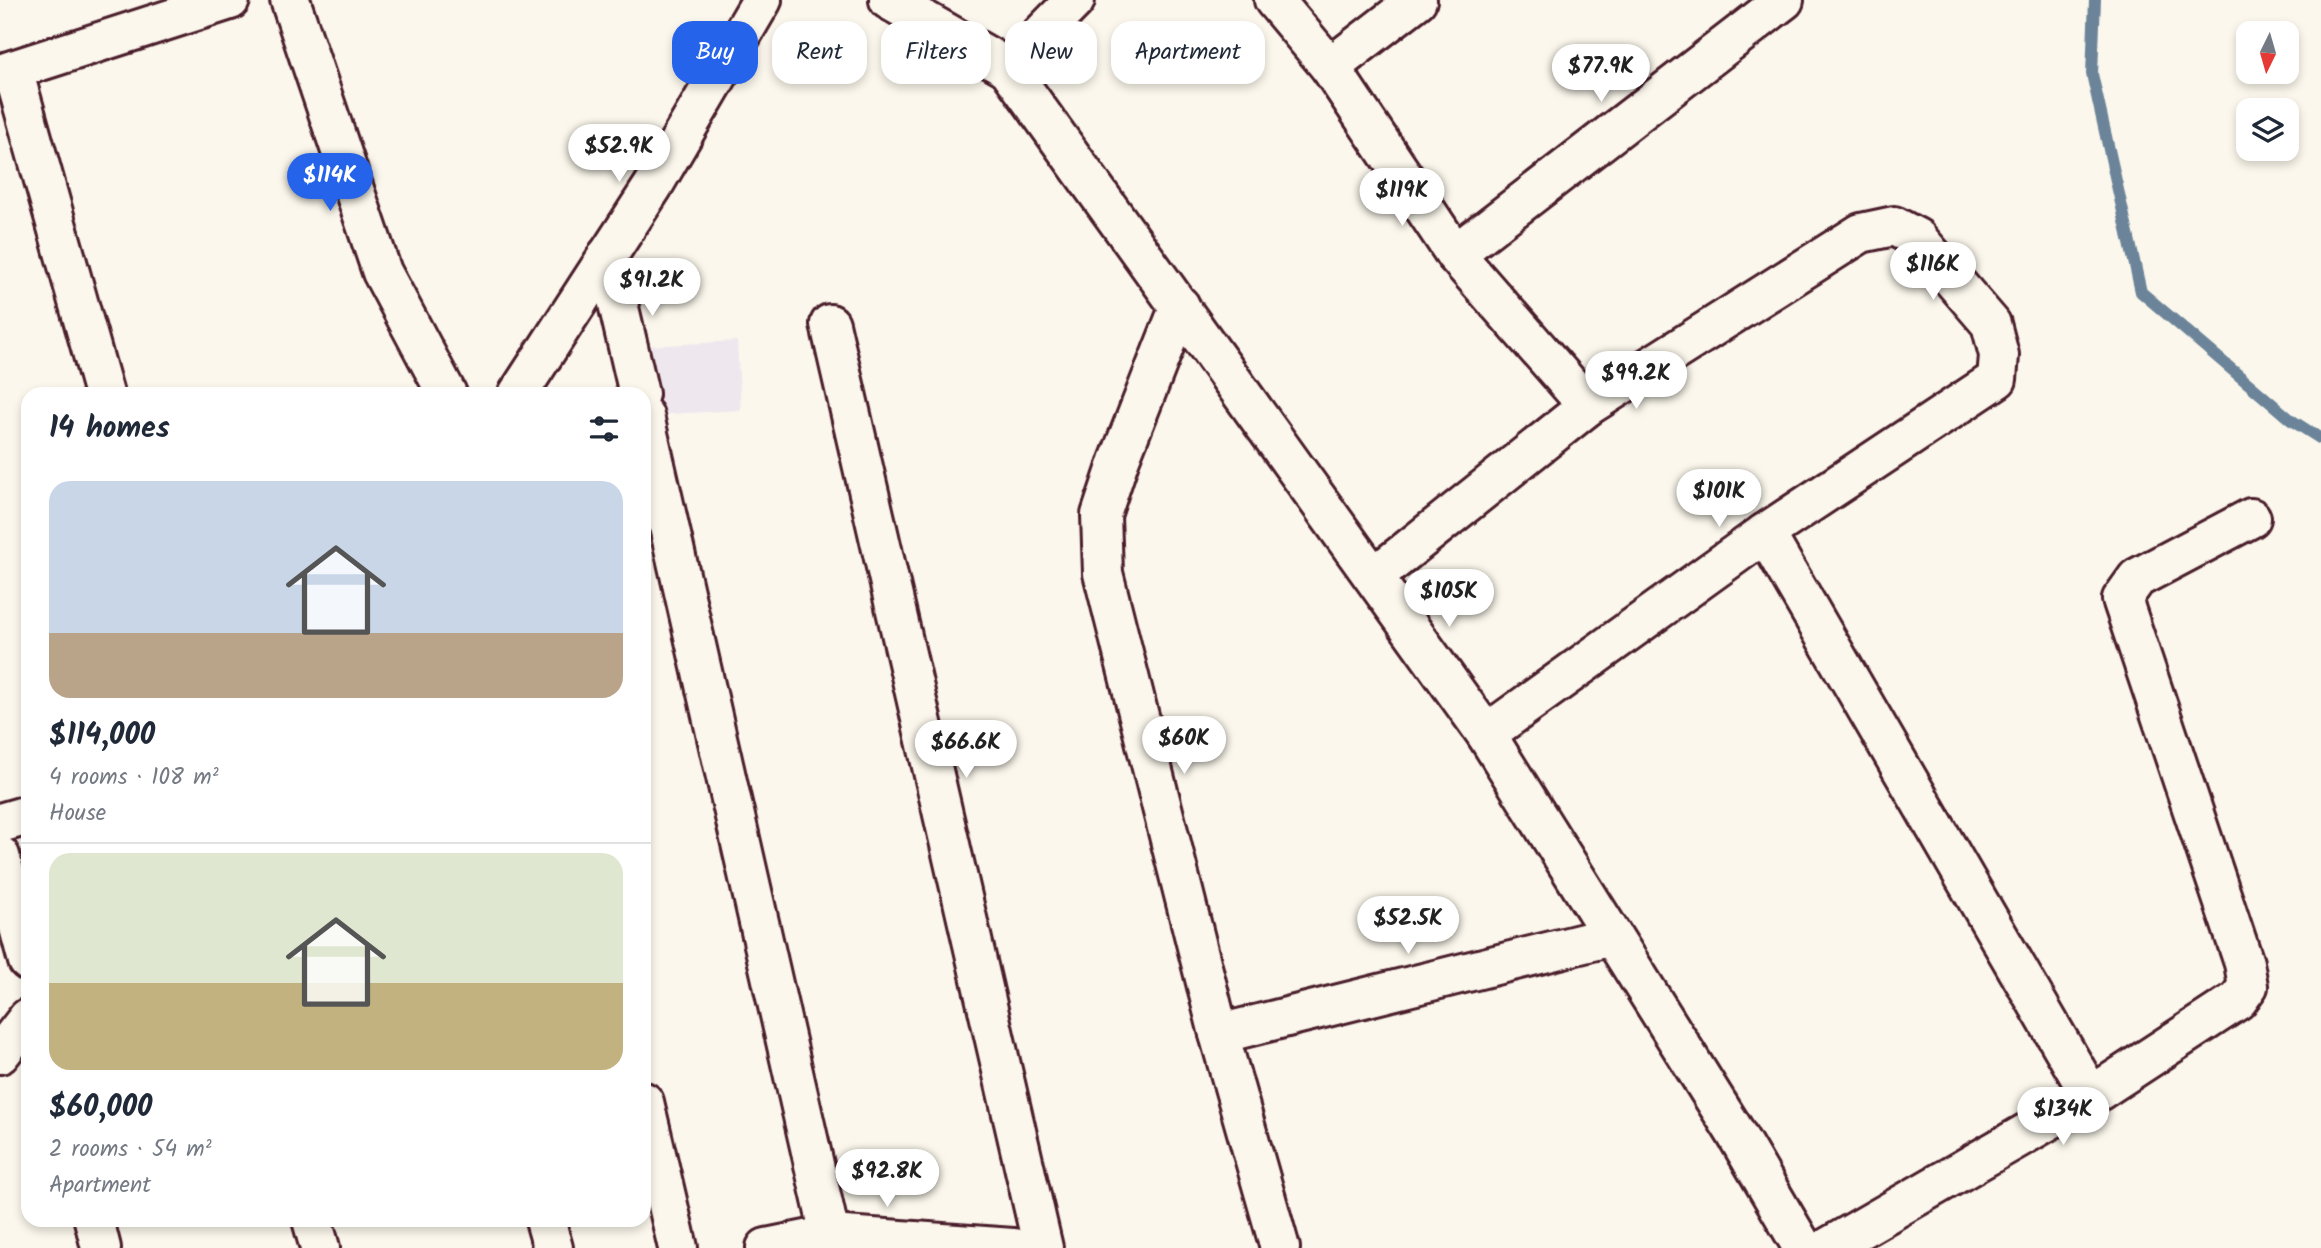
<!DOCTYPE html>
<html lang="en">
<head>
<meta charset="utf-8">
<style>
	body { margin:0; font-family:Kalam,sans-serif; background:#f6f6f7; color:#1f2937; height:100vh; display:flex; flex-direction:column; font-size:26px; white-space:nowrap }
	* { box-sizing:border-box; margin:0 }
	p { font-size:23px; color:#747a83 }
	.icon { flex:none; width:38px; height:38px; fill:none; stroke:currentColor; stroke-width:2; stroke-linecap:round; stroke-linejoin:round }
	.map { position:relative; flex:1; overflow:hidden }
	.side { position:absolute; left:21px; top:387px; width:630px; height:840px; display:flex; flex-direction:column; background:#fff; border-radius:21px; box-shadow:0 4px 10px #0003 }
	.side>* { flex:none }
	.hud { position:absolute; left:672px; top:21px; width:665px; height:63px; display:flex; gap:14px }
	.needle { width:46px; rotate:185deg }
	.fabs { position:absolute; left:2236px; top:21px; display:grid; gap:14px }
	.fabs a { display:grid; place-items:center; width:63px; height:63px; border-radius:14px; background:#fff; box-shadow:0 4px 10px #0003; font-size:35px }
	.price { position:absolute; translate:-50% -60px; padding:0 16px; border-radius:24px; background:#fff; color:#222; font-size:23px; line-height:46px; filter:drop-shadow(0 2px 4px #0008) }
	.price::after { content:''; position:absolute; left:50%; top:42px; width:21px; height:16px; margin-left:-10px; background:inherit; clip-path:polygon(0 0,100% 0,50% 100%) }
	.price.selected { background:#2563eb; color:#fff }
	ul { padding:0; list-style:none }
	li { display:grid; align-content:center; gap:14px; height:371px; padding:0 28px }
	li+li { border-top:2px solid #e0e1e3 }
	li span { display:grid; place-items:center; height:217px; border-radius:21px; color:#555 }
	li>.icon { margin-inline-start:auto }
	span .icon { width:126px; height:126px; fill:#fffc; stroke-width:1 }
	li b { font-size:30px }
	h2 { display:flex; justify-content:space-between; align-items:center; height:84px; padding:0 28px; font-size:30px }
	.chip { padding:0 24px; border-radius:21px; background:#fff; box-shadow:0 4px 10px #0003; font-size:24px; line-height:63px }
	.chip.selected { background:#2563eb; color:#fff }
	.map>svg:first-child { display:block }
	.built { fill:#efe7ee }
	.lines { fill:none; stroke-linecap:round; stroke-linejoin:round }
	.stream { stroke:#6c8499; stroke-width:12 }
	.minor-casing { stroke:#4a1f2b; stroke-width:44 }
	.minor { stroke:#fbf7ec; stroke-width:38 }
</style>
</head>
<body>
<div class="map">
<svg width="2321" height="1248" viewBox="0 0 2321 1248">
	<rect width="100%" height="100%" fill="#fbf7ec"/>
	<filter id="ink" filterUnits="userSpaceOnUse"><feTurbulence type="fractalNoise" baseFrequency=".0143" numOctaves="2"/><feDisplacementMap in="SourceGraphic" scale="14" xChannelSelector="R" yChannelSelector="G"/><feConvolveMatrix kernelMatrix="1 2 1 2 8 2 1 2 1" color-interpolation-filters="sRGB"/></filter>
	<g filter="url(#ink)">
		<!-- built -->
		<path class="built" d="M737,341L741,410L653,415L648,346Z"/>
		<g class="lines">
			<!-- stream -->
			<path class="stream" d="M2095,0L2092,74L2141,292L2291,420L2321,439"/>
			<!-- minor casing -->
			<g class="minor-casing">
				<g id="minor">
					<path d="M290,0L382,272L447,394"/>
					<path d="M889,0L1008,68L1486,734L1735,1132L1803,1248"/>
					<path d="M1274,0L1330,67L1455,254L1588,406"/>
					<path d="M1330,67L1417,0"/>
					<path d="M1008,68L1075,0"/>
					<path d="M13,70L104,394"/>
					<path d="M0,74L230,0"/>
					<path d="M1455,254L1784,0"/>
					<path d="M607,256L639,394"/>
					<path d="M1180,306L1119,461L1101,515L1103,573L1219,1034L1280,1248"/>
					<path d="M830,324L1043,1248"/>
					<path d="M518,394L653,186L762,0"/>
					<path d="M644,416L830,1235"/>
					<path d="M1765,533L2091,1096"/>
					<path d="M1375,576L1588,406L1861,233L1894,226L1917,238L1991,324L1999,355L1997,379L1765,533L1486,734"/>
					<path d="M0,823L28,815"/>
					<path d="M0,856L28,961"/>
					<path d="M1219,1034L1612,936"/>
					<path d="M0,1054L28,1018"/>
					<path d="M644,1102L678,1248"/>
					<path d="M94,1220L101,1248"/>
					<path d="M312,1220L320,1248"/>
					<path d="M545,1220L553,1248"/>
					<path d="M766,1248L830,1235L1013,1248"/>
					<path d="M1827,1248L2091,1096L2238,1000L2248,986L2244,963L2122,599L2137,578L2251,518"/>
				</g>
			</g>
			<!-- minor -->
			<use href="#minor" class="minor"/>
		</g>
	</g>
</svg>
<div class="fabs">
<a><svg class="needle" viewBox="-14 -14 28 28"><path d="M0-13l5 13h-10z" fill="#e53935"/><path d="M0 13l5-13h-10z" fill="#747a83"/></svg></a>
<a><svg class="icon" aria-label="layers" viewBox="0 0 24 24"><path d="M12 4l9 5-9 5-9-5zM3 14l9 5 9-5"/></svg></a>
</div>
<b class="price" style="left:1601px;top:104px">$77.9K</b>
<b class="price" style="left:619px;top:184px">$52.9K</b>
<b class="price selected" style="left:330px;top:213px">$114K</b>
<b class="price" style="left:1402px;top:228px">$119K</b>
<b class="price" style="left:1933px;top:302px">$116K</b>
<b class="price" style="left:652px;top:318px">$91.2K</b>
<b class="price" style="left:1636px;top:411px">$99.2K</b>
<b class="price" style="left:1719px;top:529px">$101K</b>
<b class="price" style="left:1449px;top:629px">$105K</b>
<b class="price" style="left:1184px;top:776px">$60K</b>
<b class="price" style="left:966px;top:780px">$66.6K</b>
<b class="price" style="left:1408px;top:956px">$52.5K</b>
<b class="price" style="left:2063px;top:1147px">$134K</b>
<b class="price" style="left:887px;top:1209px">$92.8K</b>
<div class="hud">
<a class="chip selected">Buy</a>
<a class="chip">Rent</a>
<a class="chip">Filters</a>
<a class="chip">New</a>
<a class="chip">Apartment</a>
</div>
<section class="side">
<h2>14 homes<svg class="icon" aria-label="filters" viewBox="0 0 24 24"><path d="M4 7h16M4 17h16"/><circle cx="9" cy="7" r="2"/><circle cx="15" cy="17" r="2"/></svg></h2>
<ul>
<li><span style="background:linear-gradient(#c9d6e8 70%,#b9a48a 0)"><svg class="icon" aria-label="home" viewBox="0 0 24 24"><path d="M3 11l9-7 9 7M6 9v11h12V9"/></svg></span><div><b>$114,000</b><p>4 rooms · 108 m²</p><p>House</p></div></li>
<li><span style="background:linear-gradient(#dfe7d0 60%,#c2b280 0)"><svg class="icon" aria-label="home" viewBox="0 0 24 24"><path d="M3 11l9-7 9 7M6 9v11h12V9"/></svg></span><div><b>$60,000</b><p>2 rooms · 54 m²</p><p>Apartment</p></div></li>
</ul>
</section>
</div>
</body>
</html>
